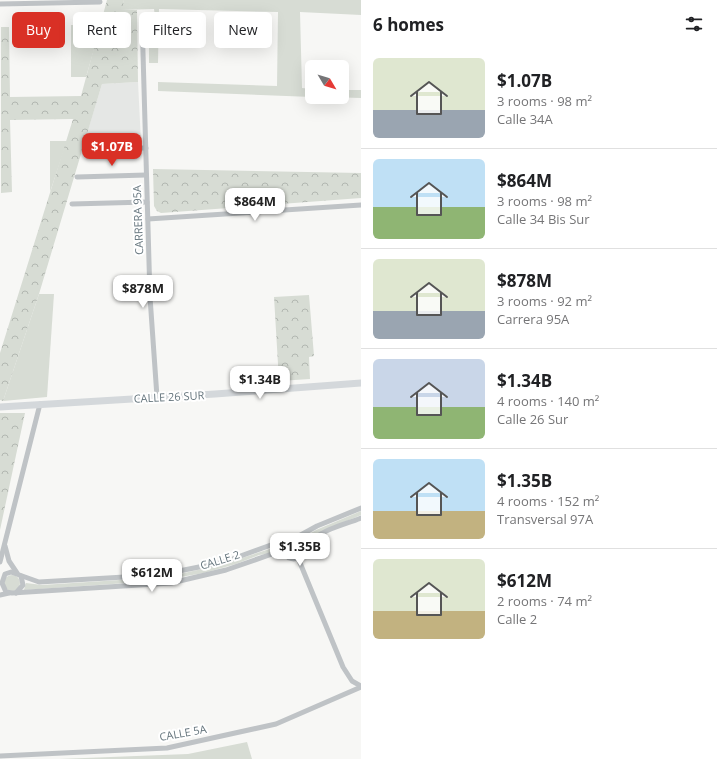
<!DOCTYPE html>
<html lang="en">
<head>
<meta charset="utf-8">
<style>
	body { margin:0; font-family:"Open Sans",sans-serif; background:#f2f2f2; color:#202124; height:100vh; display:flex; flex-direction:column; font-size:15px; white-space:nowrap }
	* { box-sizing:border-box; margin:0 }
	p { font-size:13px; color:#757577 }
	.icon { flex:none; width:22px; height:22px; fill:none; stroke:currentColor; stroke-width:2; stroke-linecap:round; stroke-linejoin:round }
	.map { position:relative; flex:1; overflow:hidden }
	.side { display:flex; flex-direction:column; background:#fff; width:356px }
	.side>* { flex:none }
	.banner { position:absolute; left:12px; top:12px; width:289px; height:36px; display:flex; gap:8px }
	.needle { width:26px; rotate:128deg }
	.tools { position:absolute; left:305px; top:60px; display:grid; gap:8px }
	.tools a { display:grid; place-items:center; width:44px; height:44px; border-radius:6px; background:#fff; box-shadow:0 4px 16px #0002; font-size:20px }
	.price { position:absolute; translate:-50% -34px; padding:0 9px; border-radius:8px; background:#fff; color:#222; font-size:13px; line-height:26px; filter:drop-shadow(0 1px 2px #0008) }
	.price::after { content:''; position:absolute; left:50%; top:24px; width:12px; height:9px; margin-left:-6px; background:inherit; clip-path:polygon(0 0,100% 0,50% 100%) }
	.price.on { background:#d93025; color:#fff }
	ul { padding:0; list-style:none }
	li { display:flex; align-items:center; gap:12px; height:100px; padding:0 12px }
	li+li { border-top:1px solid #e0e0e0 }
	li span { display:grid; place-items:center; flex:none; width:112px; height:80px; border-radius:6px; color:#555 }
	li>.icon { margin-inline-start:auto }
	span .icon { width:48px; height:48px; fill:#fffc; stroke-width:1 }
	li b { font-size:17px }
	h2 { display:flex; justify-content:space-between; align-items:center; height:48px; padding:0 12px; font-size:17px }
	.chip { padding:0 14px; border-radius:6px; background:#fff; box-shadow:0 4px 16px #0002; font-size:14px; line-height:36px }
	.chip.on { background:#d93025; color:#fff }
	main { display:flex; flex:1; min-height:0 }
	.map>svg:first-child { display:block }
	.built { fill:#e5e7e5 }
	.green { fill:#d7dcd4 }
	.park { fill:url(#park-crowns) }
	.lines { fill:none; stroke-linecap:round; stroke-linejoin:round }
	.street { stroke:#bfc3c6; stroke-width:5 }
	.secondary { stroke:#d4d8db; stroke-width:7 }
	.labels { text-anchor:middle; stroke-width:4; stroke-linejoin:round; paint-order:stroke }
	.street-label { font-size:11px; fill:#65757d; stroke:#fff }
</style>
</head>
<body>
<main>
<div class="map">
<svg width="361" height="759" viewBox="0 0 361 759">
	<defs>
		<pattern id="park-crowns" width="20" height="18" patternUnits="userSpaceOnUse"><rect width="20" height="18" fill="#d7dcd4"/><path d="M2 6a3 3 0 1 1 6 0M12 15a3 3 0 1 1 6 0" fill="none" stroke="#b2b7b1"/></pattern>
	</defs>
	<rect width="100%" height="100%" fill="#f7f7f5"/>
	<!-- built -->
	<path class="built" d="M138,82L141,142L84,143L102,84Z"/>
	<!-- green -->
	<g class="green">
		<path d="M124,0H361V15L300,12L302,88L312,89V97L158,91V82L277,86L278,12L159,9L158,63H149V30L156,24L154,9L121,10Z"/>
		<path d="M71,25H101L86,77H71Z"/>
		<path d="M342,90H361V98L326,97H342Z"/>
		<path d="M50,141H67L50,192Z"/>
		<path d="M39,294H54L47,397L3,401Z"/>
		<path d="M361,511V515C343,523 322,529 307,542L304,537L316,530Z"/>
		<circle cx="294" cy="548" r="7"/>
		<path d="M279,546L281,552L259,555L236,564L204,573L157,581L24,590L26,583L42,585L166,577L220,565Z"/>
		<circle cx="12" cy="583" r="8"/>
		<path d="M247,742L252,759H59L188,754Z"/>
	</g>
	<!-- park -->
	<g class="park">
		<path d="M107,0H124L122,10H137L138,82L102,84L39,294L3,401L0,400V353L73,119L10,120L12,192L1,193V27H9L10,97L81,96Z"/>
		<path d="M153,169L361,173V198L161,213L157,211L154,206Z"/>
		<path d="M309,295L314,356L309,357L310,379L279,381L274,297Z"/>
		<path d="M0,413H25L0,530Z"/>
	</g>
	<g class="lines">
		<!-- street -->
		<g class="street">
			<path d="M0,4L100,2"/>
			<path d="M142,18L150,297L157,397"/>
			<path d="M87,149L146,148"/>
			<path d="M77,177L146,175"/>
			<path d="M72,204L147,202"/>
			<path d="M148,219L361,205"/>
			<path d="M297,537L317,526L361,508"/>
			<path d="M286,540C281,547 283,553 289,558C303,563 305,546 314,539C327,528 346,524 361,518"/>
			<path d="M5,546L9,561L17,573"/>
			<path d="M286,556L272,554L226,570L171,583L12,593L6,592L2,583L5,574L11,572L39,582L159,575L224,562L293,537L303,540L305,550"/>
			<path d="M298,558L343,667L352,681L361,686"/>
			<path d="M0,562L40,404"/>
			<path d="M16,593L23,585L21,576"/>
			<path d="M0,595L9,593"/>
			<path d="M0,756L167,748L276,724L361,687"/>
		</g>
		<!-- secondary -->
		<path class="secondary" d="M0,407L215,394L361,383"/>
	</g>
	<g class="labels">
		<!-- street labels -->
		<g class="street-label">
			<text transform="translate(138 220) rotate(-92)" y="4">CARRERA 95A</text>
			<text transform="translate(169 397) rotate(-3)" y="4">CALLE 26 SUR</text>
			<text transform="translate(220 560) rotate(-17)" y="4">CALLE 2</text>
			<text transform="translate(183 733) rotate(-10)" y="4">CALLE 5A</text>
		</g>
	</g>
</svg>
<div class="tools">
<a><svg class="needle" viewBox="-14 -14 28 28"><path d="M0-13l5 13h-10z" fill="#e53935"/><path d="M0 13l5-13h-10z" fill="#757577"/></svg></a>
</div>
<b class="price on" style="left:112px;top:167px">$1.07B</b>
<b class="price" style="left:255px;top:222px">$864M</b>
<b class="price" style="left:143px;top:309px">$878M</b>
<b class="price" style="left:260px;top:400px">$1.34B</b>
<b class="price" style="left:300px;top:567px">$1.35B</b>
<b class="price" style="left:152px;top:593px">$612M</b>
<div class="banner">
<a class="chip on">Buy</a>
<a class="chip">Rent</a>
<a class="chip">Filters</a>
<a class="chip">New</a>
</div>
</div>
<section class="side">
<h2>6 homes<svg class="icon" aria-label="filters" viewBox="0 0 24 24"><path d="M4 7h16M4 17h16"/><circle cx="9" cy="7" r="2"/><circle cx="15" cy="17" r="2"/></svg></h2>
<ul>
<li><span style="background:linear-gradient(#dfe7d0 65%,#9aa5b1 0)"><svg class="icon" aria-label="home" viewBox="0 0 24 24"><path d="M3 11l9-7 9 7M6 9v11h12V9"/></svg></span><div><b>$1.07B</b><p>3 rooms · 98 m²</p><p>Calle 34A</p></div></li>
<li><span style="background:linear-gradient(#bfe0f5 60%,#8fb573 0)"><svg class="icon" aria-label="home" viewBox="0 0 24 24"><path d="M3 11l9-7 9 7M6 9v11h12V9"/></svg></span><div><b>$864M</b><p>3 rooms · 98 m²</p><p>Calle 34 Bis Sur</p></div></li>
<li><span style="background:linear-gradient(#dfe7d0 65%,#9aa5b1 0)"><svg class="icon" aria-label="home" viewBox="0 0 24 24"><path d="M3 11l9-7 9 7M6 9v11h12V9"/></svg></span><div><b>$878M</b><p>3 rooms · 92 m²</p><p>Carrera 95A</p></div></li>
<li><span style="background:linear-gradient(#c9d6e8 60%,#8fb573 0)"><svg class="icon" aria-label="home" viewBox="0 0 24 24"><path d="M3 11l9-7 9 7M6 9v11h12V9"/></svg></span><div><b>$1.34B</b><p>4 rooms · 140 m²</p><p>Calle 26 Sur</p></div></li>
<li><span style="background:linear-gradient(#bfe0f5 65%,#c2b280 0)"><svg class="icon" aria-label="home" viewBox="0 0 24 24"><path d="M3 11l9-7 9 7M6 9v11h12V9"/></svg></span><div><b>$1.35B</b><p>4 rooms · 152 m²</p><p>Transversal 97A</p></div></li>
<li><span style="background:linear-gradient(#dfe7d0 65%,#c2b280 0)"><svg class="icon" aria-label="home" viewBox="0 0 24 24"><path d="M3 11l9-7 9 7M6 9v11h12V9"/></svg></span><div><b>$612M</b><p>2 rooms · 74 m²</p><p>Calle 2</p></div></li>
</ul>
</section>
</main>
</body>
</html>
